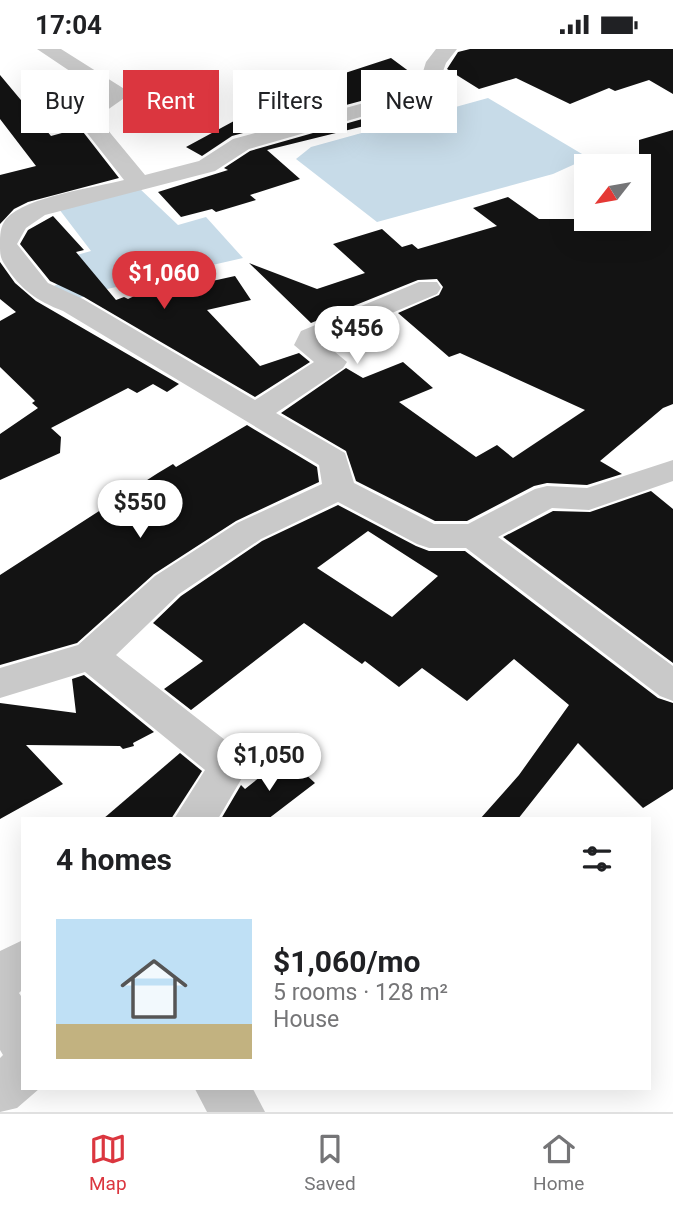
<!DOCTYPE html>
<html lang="en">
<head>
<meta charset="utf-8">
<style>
	body { margin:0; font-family:Roboto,sans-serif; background:#f2f2f2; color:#202124; height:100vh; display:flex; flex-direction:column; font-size:26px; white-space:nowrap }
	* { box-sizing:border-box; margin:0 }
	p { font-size:23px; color:#757577 }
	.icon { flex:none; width:38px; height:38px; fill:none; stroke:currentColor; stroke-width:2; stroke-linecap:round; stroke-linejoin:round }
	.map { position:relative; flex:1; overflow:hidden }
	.details { position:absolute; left:21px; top:768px; width:630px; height:273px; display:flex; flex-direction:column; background:#fff; border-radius:0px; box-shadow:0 7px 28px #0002 }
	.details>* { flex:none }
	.banner { position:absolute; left:21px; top:21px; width:632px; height:63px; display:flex; gap:14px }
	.needle { width:46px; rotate:239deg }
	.controls { position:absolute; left:574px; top:105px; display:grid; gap:14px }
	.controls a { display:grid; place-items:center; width:77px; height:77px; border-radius:0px; background:#fff; box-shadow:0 7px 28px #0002; font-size:35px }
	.price { position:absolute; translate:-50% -60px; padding:0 16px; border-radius:24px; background:#fff; color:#222; font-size:23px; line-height:46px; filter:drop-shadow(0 2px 4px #0008) }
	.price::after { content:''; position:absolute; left:50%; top:42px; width:21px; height:16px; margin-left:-10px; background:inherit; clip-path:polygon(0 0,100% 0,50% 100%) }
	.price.selected { background:#db363f; color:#fff }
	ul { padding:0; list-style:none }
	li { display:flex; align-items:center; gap:21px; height:175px; padding:0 35px }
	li+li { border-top:2px solid #e0e0e0 }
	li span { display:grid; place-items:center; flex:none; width:196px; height:140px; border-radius:0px; color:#555 }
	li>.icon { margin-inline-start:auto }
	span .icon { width:84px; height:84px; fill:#fffc; stroke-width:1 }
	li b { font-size:30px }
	h2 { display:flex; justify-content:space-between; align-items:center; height:84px; padding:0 35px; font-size:30px }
	.pill { padding:0 24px; border-radius:0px; background:#fff; box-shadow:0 7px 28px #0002; font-size:24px; line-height:63px }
	.pill.selected { background:#db363f; color:#fff }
	.status { display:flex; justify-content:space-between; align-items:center; height:49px; padding:0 35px; background:#fff; direction:ltr }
	.status svg { height:19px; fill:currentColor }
	.tabs { display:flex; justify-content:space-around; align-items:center; height:98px; border-top:2px solid #e0e0e0; background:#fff; font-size:19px; color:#757577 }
	.tabs a { display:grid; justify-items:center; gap:4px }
	.tabs .selected { color:#db363f }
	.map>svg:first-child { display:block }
	.water { fill:#c7dbe8 }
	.building { fill:#131313; fill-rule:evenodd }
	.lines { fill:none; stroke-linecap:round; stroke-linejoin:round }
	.minor { fill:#c9c9c9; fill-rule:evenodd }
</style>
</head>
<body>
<div class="status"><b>17:04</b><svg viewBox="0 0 49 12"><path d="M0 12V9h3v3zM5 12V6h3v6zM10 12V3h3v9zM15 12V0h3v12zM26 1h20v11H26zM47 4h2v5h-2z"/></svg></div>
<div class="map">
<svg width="673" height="1063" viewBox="0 0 673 1063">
	<rect width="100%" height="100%" fill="#fff"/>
	<!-- water -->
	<g class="water">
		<path d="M488,49L582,105L575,115L553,125L377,173L296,110L311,98Z"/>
		<path d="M139,139L178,176L206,168L243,209L103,241L74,251L52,238L77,225L66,209L91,202L59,160Z"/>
	</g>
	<!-- building -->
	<g class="building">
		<path d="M470,0H673V45L649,31L615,42L609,39L570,55L516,29L479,40L447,20L458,3Z"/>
		<path d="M391,9L418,29L416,37L232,87L202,107L186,98L234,72L299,49L290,42Z"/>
		<path d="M0,26L51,87L80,79L119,129L28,153L14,160L0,175V126L36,117L0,70Z"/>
		<path d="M408,57L417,64L267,101L300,130L250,146L256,151L216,163L212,160L181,168L158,143L228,121L224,119L250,102Z"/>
		<path d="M673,81V355L663,359L600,412L622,425L587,436L547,434L534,437L467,472H435L356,432L346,402L281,364L346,319L363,329L403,313L433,339L399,353L476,408L497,396L513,409L585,361L460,304L449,308L398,264L439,246L443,238L437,230L418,231L311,274L249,214L317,240L365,224L333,195L382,180L402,198L412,195L418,200L497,177L473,159L508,148L539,170H639V91Z"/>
		<path d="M53,167L84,201L76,203L116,251L124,248L128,250L151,239L156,242L189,231L194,236L235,227L251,251L207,261L260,317L299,304L310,313L255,348L84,248L50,232L20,195L28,181Z"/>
		<path d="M0,213L15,234L36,252L179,335L167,343L153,335L137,344L128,339L51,379L61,388L60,404L0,431V385L38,359L32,354L35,352L0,318V272L16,263L0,250Z"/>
		<path d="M247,376L317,418L319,433L236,472L154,525L77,594L0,616V526L158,424L173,415L176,418Z"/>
		<path d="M651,442L673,460V614L503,488L553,462L590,463Z"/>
		<path d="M338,456L416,497L429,502H465L658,649L673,654V740L643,759L578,694L518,770H480L519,726L569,656L514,610L467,652L422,619L399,638L365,612L362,615L304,574L191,661L164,640L203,612L153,574L181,547L262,492ZM368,482L438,527L392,568L317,519Z"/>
		<path d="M84,626L154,683L133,694L134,697L123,700L120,697L26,696L63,735L0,770V654L76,664L72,630Z"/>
		<path d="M180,704L202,722L171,770H103Z"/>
		<path d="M286,707L315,734L268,770H221L241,736L245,740Z"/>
	</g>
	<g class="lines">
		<!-- minor -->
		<g class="minor">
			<path d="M37,0H61L126,41L130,45L103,64L102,74L145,126L199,112L233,90L418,39L426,13L436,0H457L446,14L434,47L249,100L215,122L45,166L26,179L17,195L48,234L83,250L255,351L314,313L294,296L301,282L419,233H437L441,239L437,245L323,293L347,313L343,319L276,364L345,404L354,434L434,475H468L535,440L547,437L587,439L673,411V432L589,461L552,459L498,488L673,617V652L660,647L466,499H429L417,495L338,453L261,490L179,545L116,606L243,705L249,717L218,770H174L205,721L85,623L0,649V619L78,596L155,527L237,474L322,435L319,416L63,262C37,252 20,240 5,216C0,209 0,204 0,196C0,186 0,178 6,170C27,147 94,139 124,131L80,75L84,56L104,45Z"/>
			<path d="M23,891V940L19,944L23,950V1040H39L17,1059L0,1063V1009L3,1006L0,1001V902Z"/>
			<path d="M195,1040H253L265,1063H207Z"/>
		</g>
	</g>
</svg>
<div class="controls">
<a><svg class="needle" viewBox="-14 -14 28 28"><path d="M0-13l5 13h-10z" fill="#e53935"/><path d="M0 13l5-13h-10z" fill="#757577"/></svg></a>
</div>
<b class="price selected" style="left:164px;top:262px">$1,060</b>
<b class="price" style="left:357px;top:317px">$456</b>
<b class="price" style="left:140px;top:491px">$550</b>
<b class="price" style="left:269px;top:744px">$1,050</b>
<div class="banner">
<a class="pill">Buy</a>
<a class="pill selected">Rent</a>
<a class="pill">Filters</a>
<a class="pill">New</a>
</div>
<section class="details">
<h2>4 homes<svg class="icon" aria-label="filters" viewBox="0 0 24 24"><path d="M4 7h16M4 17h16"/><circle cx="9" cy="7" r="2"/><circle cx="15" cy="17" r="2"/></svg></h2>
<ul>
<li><span style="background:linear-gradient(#bfe0f5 75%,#c2b280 0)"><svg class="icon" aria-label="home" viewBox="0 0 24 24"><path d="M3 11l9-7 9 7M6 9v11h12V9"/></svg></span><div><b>$1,060/mo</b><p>5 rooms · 128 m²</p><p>House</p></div></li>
</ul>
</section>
</div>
<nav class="tabs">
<a class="selected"><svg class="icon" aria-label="map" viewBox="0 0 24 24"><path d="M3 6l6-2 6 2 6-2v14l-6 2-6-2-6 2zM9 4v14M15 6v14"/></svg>Map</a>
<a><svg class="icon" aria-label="saved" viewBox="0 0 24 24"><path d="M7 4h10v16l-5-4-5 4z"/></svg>Saved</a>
<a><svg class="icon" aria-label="home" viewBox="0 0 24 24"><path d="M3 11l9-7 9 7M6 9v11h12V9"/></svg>Home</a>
</nav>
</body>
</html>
